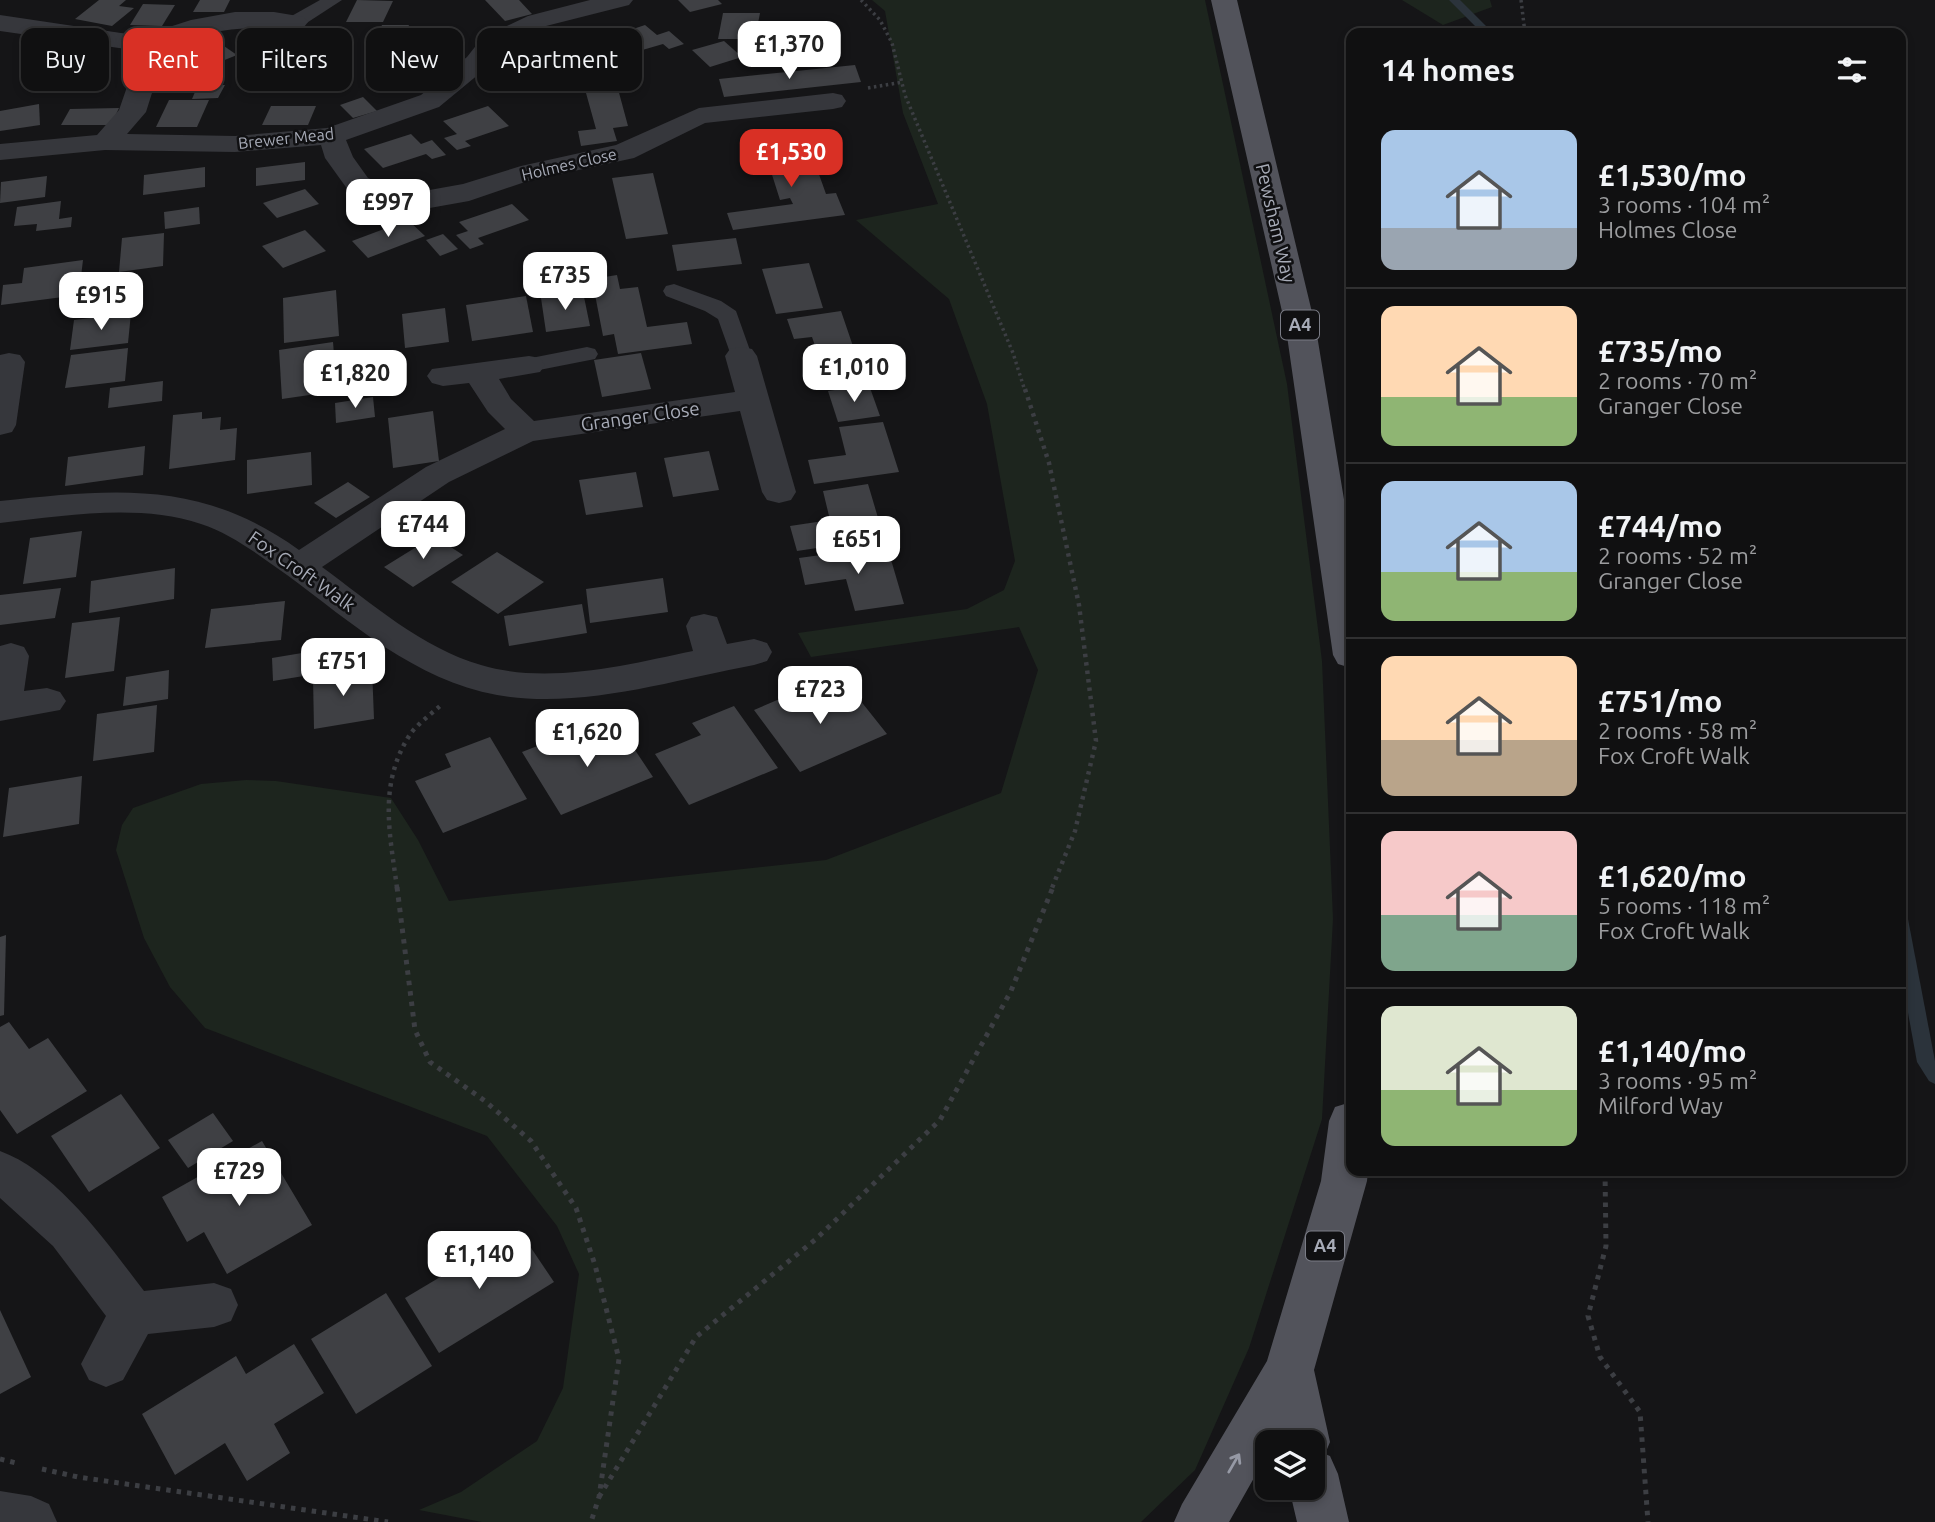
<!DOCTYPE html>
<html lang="en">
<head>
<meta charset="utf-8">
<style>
	body { margin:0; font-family:Ubuntu,sans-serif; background:#1e1e1f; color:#f1f3f6; height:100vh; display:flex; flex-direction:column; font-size:26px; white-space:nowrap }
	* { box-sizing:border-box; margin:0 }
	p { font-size:23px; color:#9c9d9f }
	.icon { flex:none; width:38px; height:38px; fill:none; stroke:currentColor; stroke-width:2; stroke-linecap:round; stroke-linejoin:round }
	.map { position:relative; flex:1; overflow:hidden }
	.drawer { position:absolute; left:1346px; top:28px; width:560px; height:1148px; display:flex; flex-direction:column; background:#101011; border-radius:14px; box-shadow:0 4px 10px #0003,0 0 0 2px #303031 }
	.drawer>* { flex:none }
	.top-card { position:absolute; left:21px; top:28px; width:665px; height:63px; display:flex; gap:14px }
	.fabs { position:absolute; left:1255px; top:1430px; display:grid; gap:14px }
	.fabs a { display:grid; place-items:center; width:70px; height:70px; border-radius:14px; background:#101011; box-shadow:0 4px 10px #0003,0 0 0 2px #303031; font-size:35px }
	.price { position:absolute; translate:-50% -60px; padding:0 16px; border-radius:14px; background:#fff; color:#222; font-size:23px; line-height:46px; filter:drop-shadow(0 2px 4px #0008) }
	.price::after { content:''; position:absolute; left:50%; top:42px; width:21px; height:16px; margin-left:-10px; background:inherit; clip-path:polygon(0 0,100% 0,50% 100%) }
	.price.active { background:#d93025; color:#fff }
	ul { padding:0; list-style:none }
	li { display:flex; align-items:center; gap:21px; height:175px; padding:0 35px }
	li+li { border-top:2px solid #303031 }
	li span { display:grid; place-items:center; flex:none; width:196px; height:140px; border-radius:14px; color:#555 }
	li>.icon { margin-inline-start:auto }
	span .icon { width:84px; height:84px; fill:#fffc; stroke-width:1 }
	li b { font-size:30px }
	h2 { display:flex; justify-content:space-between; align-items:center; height:84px; padding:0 35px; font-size:30px }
	.tag { padding:0 24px; border-radius:14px; background:#101011; box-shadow:0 4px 10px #0003,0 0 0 2px #303031; font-size:24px; line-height:63px }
	.tag.active { background:#d93025; color:#fff }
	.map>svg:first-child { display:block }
	.green { fill:#1d251e }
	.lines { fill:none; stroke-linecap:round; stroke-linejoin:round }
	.stream { fill:#2b333b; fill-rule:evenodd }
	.building { fill:#3f4044 }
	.path-far2 { stroke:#3c3e43; stroke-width:3.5; stroke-dasharray:2.5 3.5; stroke-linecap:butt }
	.path-far1 { stroke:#3c3e43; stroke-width:4.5; stroke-dasharray:3.5 5; stroke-linecap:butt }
	.path { stroke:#3c3e43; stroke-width:5; stroke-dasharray:4.5 6; stroke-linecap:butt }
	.service { fill:#36373c; fill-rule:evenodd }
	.minor { fill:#36373c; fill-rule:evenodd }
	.tertiary { fill:#36373c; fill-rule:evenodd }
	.primary { fill:#52535b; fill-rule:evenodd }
	.oneway { stroke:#9699a5 }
	.labels { text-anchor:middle; stroke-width:5; stroke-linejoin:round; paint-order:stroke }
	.far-street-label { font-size:16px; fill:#a7abb7; stroke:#101012 }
	.shield { fill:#101012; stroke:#7a7c86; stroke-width:2 }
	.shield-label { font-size:18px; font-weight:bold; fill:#a7abb7 }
	.street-label { font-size:19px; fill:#a7abb7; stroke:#101012 }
</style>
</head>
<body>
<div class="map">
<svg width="1935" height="1522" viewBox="0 0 1935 1522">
	<rect width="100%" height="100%" fill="#151517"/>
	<!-- green -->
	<g class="green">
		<path d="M872,0H1205L1287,384L1322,661L1333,919L1322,1119L1249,1348L1195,1470L1141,1522H482L419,1510L461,1492L537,1441L563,1388L579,1274L557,1226L487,1136L205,1028L170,987L144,938L116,850L122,825L133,808L201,784L246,780L276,781L391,798L418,840L449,901L826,860L1001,793L1038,670L1019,627L811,657L798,633L967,609L1004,590L1015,561L987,404L949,299L856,220L938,204L903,113L885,11Z"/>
		<path d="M1402,0H1490L1492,7L1443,25Z"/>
	</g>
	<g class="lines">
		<!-- stream -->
		<g class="stream">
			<path d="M1449,0H1460L1493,33H1482Z"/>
			<path d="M1900,913L1906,914L1908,919L1935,1061V1084L1929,1081L1917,1062L1900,969Z"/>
		</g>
	</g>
	<!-- building -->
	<g class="building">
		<path d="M99,0H126L119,6L134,8L112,26L75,19Z"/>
		<path d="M200,0H230L224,12H193Z"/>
		<path d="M357,0L393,1L383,22H346Z"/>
		<path d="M485,0H519L532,14L505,21Z"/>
		<path d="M678,0H718L722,4L690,12Z"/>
		<path d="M143,4L175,5L162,26L130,25Z"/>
		<path d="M723,13H760L755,39H718Z"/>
		<path d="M382,25H409L403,38H376Z"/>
		<path d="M645,25L657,35L669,31L684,44L669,49L663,44L639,51L618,34Z"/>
		<path d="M602,26L621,44L593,52L575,33Z"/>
		<path d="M424,30H441L438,39H463L456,59H422L429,40H421Z"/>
		<path d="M271,39H317L307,61H260Z"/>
		<path d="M724,41L742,57L710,67L692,50Z"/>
		<path d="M221,44L237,55L180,78L164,67Z"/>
		<path d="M568,46L580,58L518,76L506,64Z"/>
		<path d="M109,56L100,72L57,73L67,57Z"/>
		<path d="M308,60L336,61L329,75H301Z"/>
		<path d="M406,62L442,63L431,87L394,86Z"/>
		<path d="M855,65L861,82L724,97L719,79Z"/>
		<path d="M198,85H225L218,98L192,99Z"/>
		<path d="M618,89L628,126L613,128L617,141L581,146L578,131L596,129L586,93Z"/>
		<path d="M363,97L377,111L353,118L340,105Z"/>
		<path d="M169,100H209L197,127H156Z"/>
		<path d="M39,104L40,125L0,131V111Z"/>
		<path d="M271,106H316L308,125H262Z"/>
		<path d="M488,106L509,126L465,141L471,146L457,150L444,138L457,134L443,121Z"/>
		<path d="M119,108L111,125H61L70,109Z"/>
		<path d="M411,134L421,144L432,140L446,155L432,159L426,154L383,168L364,149Z"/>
		<path d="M806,138L826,194L836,193L845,215L733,230L727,213L793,204L790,198L780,200L762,143Z"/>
		<path d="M305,162V180L256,186V168Z"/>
		<path d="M205,167V187L143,195L144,175Z"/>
		<path d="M653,173L668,234L626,239L612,178Z"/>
		<path d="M47,176L45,197L0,203L1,182Z"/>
		<path d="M305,189L319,204L277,218L263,203Z"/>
		<path d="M61,201L59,219L72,217L71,227L36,231L37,224L14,226L17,207Z"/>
		<path d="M512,204L529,220L478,238L484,244L470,249L456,235L468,231L459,222Z"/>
		<path d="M199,207L200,224L165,229L164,212Z"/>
		<path d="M408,220L425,236L368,258L352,241Z"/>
		<path d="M305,230L326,251L283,268L262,246Z"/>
		<path d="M164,233L163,266L119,272L122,238Z"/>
		<path d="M443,234L458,249L440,256L426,240Z"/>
		<path d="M736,238L742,264L677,271L672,245Z"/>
		<path d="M83,260L80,285L64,287L63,297L1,305L3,285L22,283L24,268Z"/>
		<path d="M809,263L823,308L776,314L762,269Z"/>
		<path d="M617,275L620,289L638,287L647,327L687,322L692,344L618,354L614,334L603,336L592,279Z"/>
		<path d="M114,276L112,300L87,303L91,279Z"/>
		<path d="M336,290L339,336L284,343L283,298Z"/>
		<path d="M583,292L590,326L546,332L541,298Z"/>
		<path d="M526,296L533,332L472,341L466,305Z"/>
		<path d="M445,308L449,342L405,348L402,314Z"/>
		<path d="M841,311L857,358L821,363L812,337L794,339L787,319Z"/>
		<path d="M131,313L128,343L70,350L74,320Z"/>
		<path d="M333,342L337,391L282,399L279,350Z"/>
		<path d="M128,348L125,381L65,388L71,355Z"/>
		<path d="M641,353L651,389L602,397L594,360Z"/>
		<path d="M859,363L866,381L827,387L820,368Z"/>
		<path d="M163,381L162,401L108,408L110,388Z"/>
		<path d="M869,385L880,416L838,422L828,391Z"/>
		<path d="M373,397L375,417L336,423L335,403Z"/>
		<path d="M433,411L439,461L393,468L388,418Z"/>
		<path d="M202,412V419L221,417L220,430L237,428L235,460L169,469L173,415Z"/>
		<path d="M883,422L899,472L814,484L808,460L846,455L839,427Z"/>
		<path d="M145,446L143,475L65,486L68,457Z"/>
		<path d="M709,451L719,490L673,497L664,458Z"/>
		<path d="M311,452L312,485L247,494V460Z"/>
		<path d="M636,472L643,507L586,515L579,480Z"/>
		<path d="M348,482L370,497L336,518L314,503Z"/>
		<path d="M868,484L884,538L797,551L790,526L830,520L823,491Z"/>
		<path d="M82,531L76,577L23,584L30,538Z"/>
		<path d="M434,536L463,555L413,587L384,567Z"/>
		<path d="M887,546L904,604L855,611L846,579L805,585L799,558Z"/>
		<path d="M497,552L544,582L498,614L451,582Z"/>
		<path d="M175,568L174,599L89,613L91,581Z"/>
		<path d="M663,578L668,612L590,623L586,589Z"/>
		<path d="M61,588L55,618L0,625V595Z"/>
		<path d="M285,601L281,640L205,648L211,609Z"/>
		<path d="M582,604L587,633L509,646L504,616Z"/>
		<path d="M120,617L114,671L65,678L72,623Z"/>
		<path d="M314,651L316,674L273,681L272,658Z"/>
		<path d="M372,668L374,719L314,729L313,677Z"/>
		<path d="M169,670L168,699L123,706L126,677Z"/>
		<path d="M848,685L887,734L800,772L754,710L796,692L805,704Z"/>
		<path d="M157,705L154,752L93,761L97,714Z"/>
		<path d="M734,706L778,768L689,805L655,754L701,735L692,723Z"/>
		<path d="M619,726L653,777L561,815L522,752L563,736L569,746Z"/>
		<path d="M490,737L527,799L443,833L415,781L451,767L445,754Z"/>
		<path d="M82,776L79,824L3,837L9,788Z"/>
		<path d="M6,935L4,1015L0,1016V937Z"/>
		<path d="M9,1022L29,1049L48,1038L87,1091L17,1134L0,1110V1027Z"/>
		<path d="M121,1094L160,1148L89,1192L51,1136Z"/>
		<path d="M213,1113L233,1141L188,1168L168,1140Z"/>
		<path d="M262,1141L312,1225L227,1274L204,1232L187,1242L162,1197Z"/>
		<path d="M519,1230L554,1282L439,1353L405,1298Z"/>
		<path d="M386,1293L432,1366L356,1414L311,1339Z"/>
		<path d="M0,1310L31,1377L0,1394Z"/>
		<path d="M294,1344L324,1393L274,1424L290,1453L247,1481L225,1443L175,1475L142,1414L236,1356L246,1374Z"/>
	</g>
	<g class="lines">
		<!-- path-far2 -->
		<g class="path-far2">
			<path d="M861,0L880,20L892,43L905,95L1013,353L1025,391"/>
			<path d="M1521,0L1525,33"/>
			<path d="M868,88L903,82"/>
		</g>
		<!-- path-far1 -->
		<g class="path-far1">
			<path d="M1025,389L1049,463L1079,605L1096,741L1075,831L1052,888"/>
			<path d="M397,888C390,834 378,786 409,736C416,725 430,715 440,706"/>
		</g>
		<!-- path -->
		<g class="path">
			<path d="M397,887L415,1030L430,1062L485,1101L531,1141L576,1208L595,1265L619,1359L599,1497L591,1522"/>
			<path d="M1605,1171L1606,1246L1588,1316L1600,1357L1640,1412L1648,1522"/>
			<path d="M0,1459L20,1464"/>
			<path d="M42,1469L78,1477L388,1522"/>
			<path d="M599,1497L696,1337L816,1239L940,1120L1011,991L1053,887"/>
		</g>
		<!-- service -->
		<g class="service">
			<path d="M320,0H342L302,26H288L286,22L288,18Z"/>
			<path d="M674,284L721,301L736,311L752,356L749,361H733L718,319L705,311L666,296L663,291L666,286Z"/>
			<path d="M587,347L595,349L598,354L595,359L529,372L521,370L518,365L521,360Z"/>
		</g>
		<!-- minor -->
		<g class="minor">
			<path d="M590,0H633L629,5L546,26L500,48L485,69L439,107L346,140L353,157L368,178L398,190L424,191L463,184L521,166L616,145L699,108L833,93L842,95L846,101L842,107L833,109L705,123L634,158L528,181L469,201L424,209L394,207L348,190L325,158L321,145L235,152L105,150L0,160V144L97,135L119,110L137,58L133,50L0,31V15L141,36L191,20L235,12H274L304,17L308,22L304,27L295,30C246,24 204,31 158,47L163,58L146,112L127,134L235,136L327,128L421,95L467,57L482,38L528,16Z"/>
			<path d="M741,347L752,349L757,356L796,492L791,500L779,503L767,500L762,492L740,411L533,441L449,482L322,567C371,603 422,648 481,665C548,685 626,665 693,651L686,626L691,617L704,614L717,617L727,644L754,639L767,643L772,652L767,661L754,665C672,680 581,710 497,695C415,680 352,623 287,575C260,556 232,534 201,524C138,503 64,516 0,523V501C114,489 201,479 299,550L426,467L505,429L488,412L469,383L443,386L432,383L427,376L432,369L529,356L540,358L545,365L540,372L499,379L511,399L534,421L735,392L725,356L730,349Z"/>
			<path d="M9,353L20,355L25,362L16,425L12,432L0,435V355Z"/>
			<path d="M11,643L24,647L29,656L24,691L47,688L60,692L66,701L60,710L0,721V646Z"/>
			<path d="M0,1151C58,1172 107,1243 144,1291L214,1283L231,1289L238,1305L231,1321L214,1327L148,1334L123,1380L106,1387L89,1380L81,1364L106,1316L53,1246L0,1198Z"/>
		</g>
		<!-- tertiary -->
		<path class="tertiary" d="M0,1491L31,1496L49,1504L57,1522H0Z"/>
		<!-- primary -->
		<g class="primary">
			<path d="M1211,0H1237L1316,329L1351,542V668L1338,664L1333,655L1286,329Z"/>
			<path d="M1351,1102V1171H1368L1367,1181L1314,1370L1330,1442L1325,1454L1330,1456L1338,1474L1349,1522H1297L1289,1488H1312V1442H1280L1278,1435L1275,1442H1267V1455L1229,1522H1174L1182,1504L1267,1361L1321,1181L1329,1121L1335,1107Z"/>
		</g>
	</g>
	<!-- one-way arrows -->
	<defs><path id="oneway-shaft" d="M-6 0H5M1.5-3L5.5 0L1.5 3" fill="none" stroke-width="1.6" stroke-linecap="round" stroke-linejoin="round" transform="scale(1.75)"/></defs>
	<use class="oneway" href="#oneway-shaft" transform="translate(1234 1463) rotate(-60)"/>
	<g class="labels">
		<!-- far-street labels -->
		<g class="far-street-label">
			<text transform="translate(286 138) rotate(-6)" y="6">Brewer Mead</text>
			<text transform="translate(569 164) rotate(-13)" y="6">Holmes Close</text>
		</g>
		<!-- shield labels -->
		<g class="shield">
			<rect x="1281" y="310.5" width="38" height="29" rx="5"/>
			<rect x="1306" y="1231.5" width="38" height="29" rx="5"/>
		</g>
		<g class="shield-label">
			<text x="1300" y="331">A4</text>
			<text x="1325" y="1252">A4</text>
		</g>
		<!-- street labels -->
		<g class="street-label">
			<text transform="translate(1276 223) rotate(77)" y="7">Pewsham Way</text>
			<text transform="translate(640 416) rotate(-8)" y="7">Granger Close</text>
			<text transform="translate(302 571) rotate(35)" y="7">Fox Croft Walk</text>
		</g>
	</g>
</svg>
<div class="fabs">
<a><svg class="icon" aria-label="layers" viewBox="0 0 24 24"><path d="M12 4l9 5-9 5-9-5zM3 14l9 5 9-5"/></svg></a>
</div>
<b class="price" style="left:789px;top:81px">£1,370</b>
<b class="price active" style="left:791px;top:189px">£1,530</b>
<b class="price" style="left:388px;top:239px">£997</b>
<b class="price" style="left:565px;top:312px">£735</b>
<b class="price" style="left:101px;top:332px">£915</b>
<b class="price" style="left:854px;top:404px">£1,010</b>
<b class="price" style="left:355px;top:410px">£1,820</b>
<b class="price" style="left:423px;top:561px">£744</b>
<b class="price" style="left:858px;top:576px">£651</b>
<b class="price" style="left:343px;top:698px">£751</b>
<b class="price" style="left:820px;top:726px">£723</b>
<b class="price" style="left:587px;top:769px">£1,620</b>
<b class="price" style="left:239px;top:1208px">£729</b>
<b class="price" style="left:479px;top:1291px">£1,140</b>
<div class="top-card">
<a class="tag">Buy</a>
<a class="tag active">Rent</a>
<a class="tag">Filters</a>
<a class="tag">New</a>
<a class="tag">Apartment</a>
</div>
<section class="drawer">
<h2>14 homes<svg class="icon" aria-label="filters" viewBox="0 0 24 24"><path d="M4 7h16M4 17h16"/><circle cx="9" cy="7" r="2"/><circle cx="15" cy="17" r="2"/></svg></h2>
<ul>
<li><span style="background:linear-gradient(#a9c7e8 70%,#9aa5b1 0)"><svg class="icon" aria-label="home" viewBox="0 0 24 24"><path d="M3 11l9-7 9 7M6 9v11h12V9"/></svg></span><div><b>£1,530/mo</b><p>3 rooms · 104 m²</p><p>Holmes Close</p></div></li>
<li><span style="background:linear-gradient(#ffd9b3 65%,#8fb573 0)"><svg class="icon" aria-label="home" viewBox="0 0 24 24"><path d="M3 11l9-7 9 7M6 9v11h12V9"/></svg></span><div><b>£735/mo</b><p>2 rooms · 70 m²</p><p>Granger Close</p></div></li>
<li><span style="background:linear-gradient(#a9c7e8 65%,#8fb573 0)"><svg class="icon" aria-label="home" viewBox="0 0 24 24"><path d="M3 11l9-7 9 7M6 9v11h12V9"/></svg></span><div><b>£744/mo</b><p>2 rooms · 52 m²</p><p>Granger Close</p></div></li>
<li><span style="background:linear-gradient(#ffd9b3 60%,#b9a48a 0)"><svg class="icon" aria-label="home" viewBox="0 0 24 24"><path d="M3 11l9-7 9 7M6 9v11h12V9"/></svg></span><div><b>£751/mo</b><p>2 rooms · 58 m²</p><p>Fox Croft Walk</p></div></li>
<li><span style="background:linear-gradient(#f6c9c9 60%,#7fa58c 0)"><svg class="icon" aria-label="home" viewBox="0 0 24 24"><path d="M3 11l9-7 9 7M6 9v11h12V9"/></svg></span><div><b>£1,620/mo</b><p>5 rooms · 118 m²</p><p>Fox Croft Walk</p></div></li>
<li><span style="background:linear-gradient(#dfe7d0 60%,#8fb573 0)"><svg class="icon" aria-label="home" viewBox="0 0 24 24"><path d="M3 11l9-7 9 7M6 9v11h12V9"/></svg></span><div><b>£1,140/mo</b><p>3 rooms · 95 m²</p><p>Milford Way</p></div></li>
</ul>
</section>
</div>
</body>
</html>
